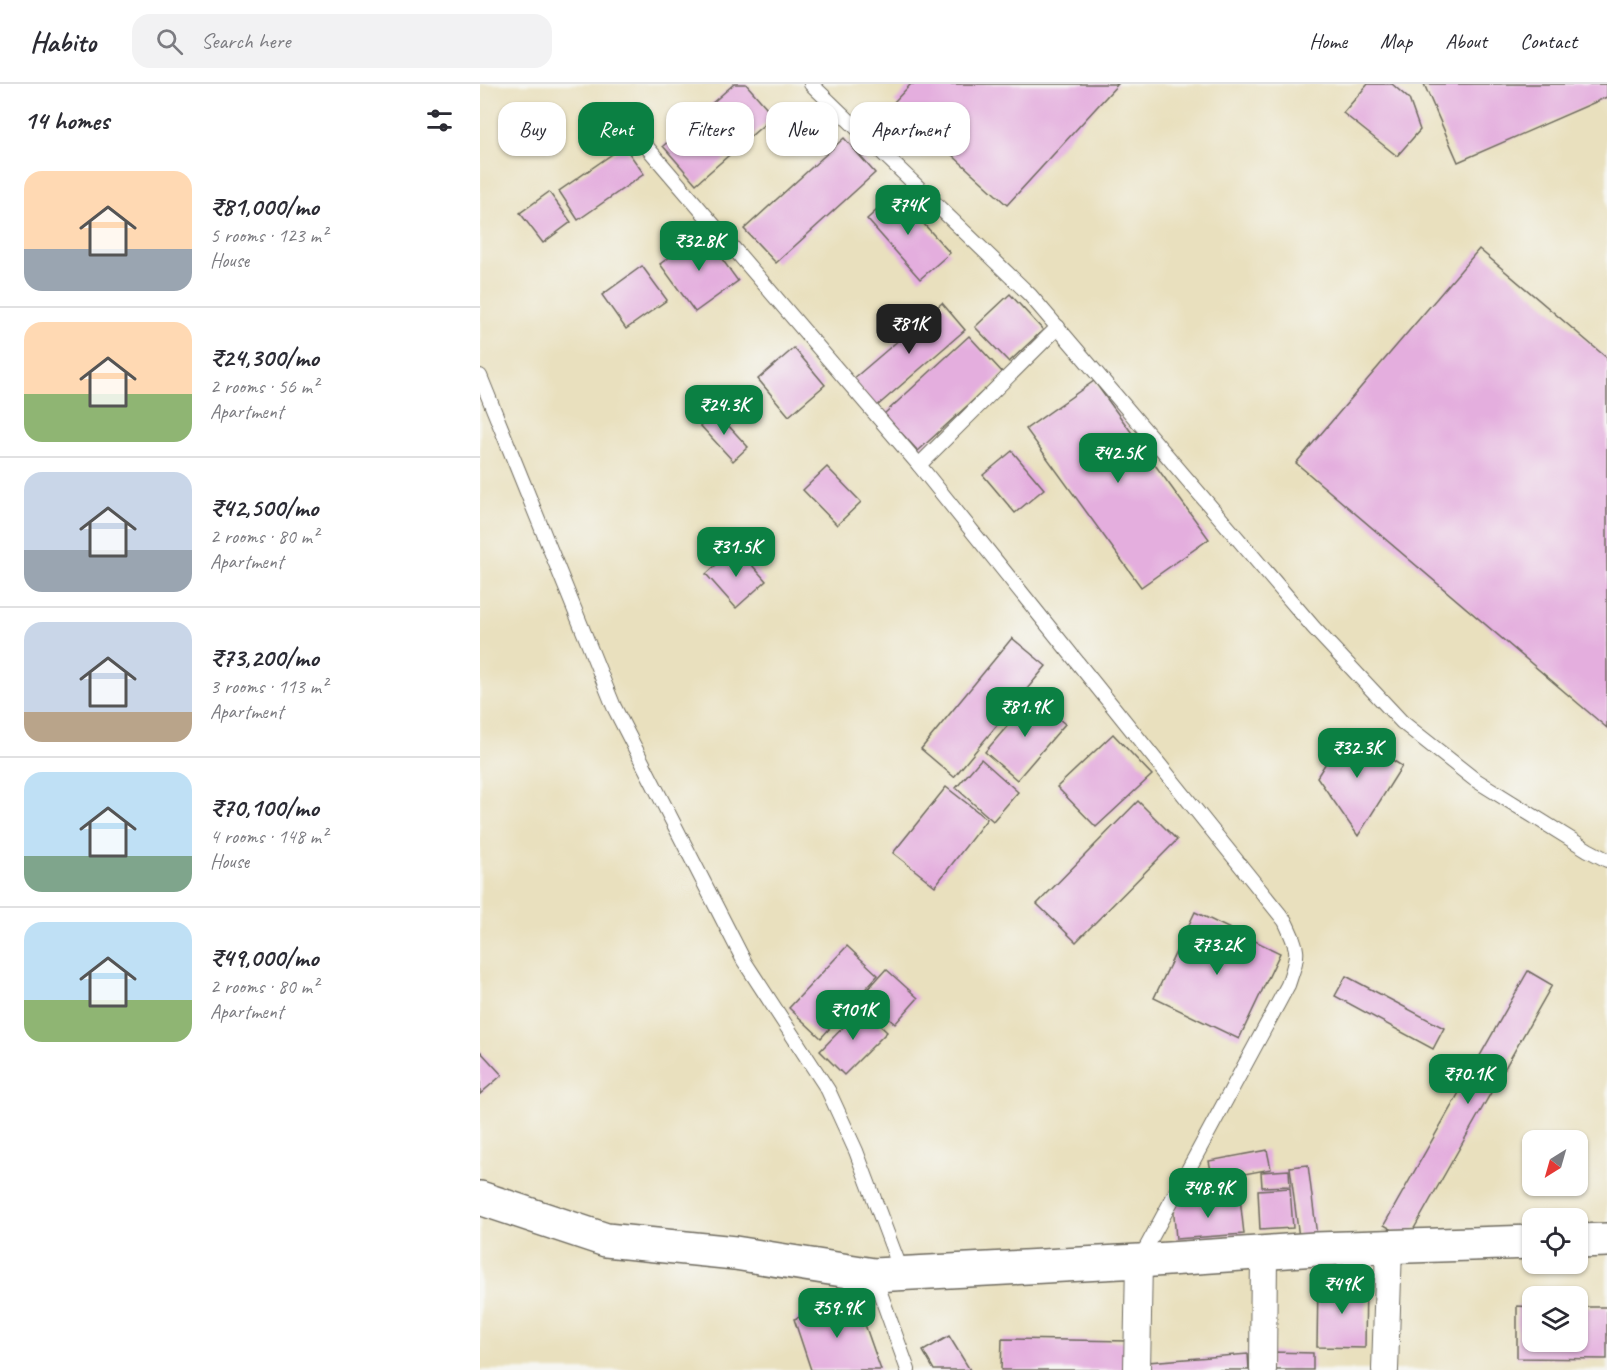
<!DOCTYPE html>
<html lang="en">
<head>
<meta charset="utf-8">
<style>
	body { margin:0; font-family:Caveat,sans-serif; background:#f2f2f3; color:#2b2b33; height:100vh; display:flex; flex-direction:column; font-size:22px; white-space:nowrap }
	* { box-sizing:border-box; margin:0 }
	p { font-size:20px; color:#7c7c81 }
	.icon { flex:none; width:33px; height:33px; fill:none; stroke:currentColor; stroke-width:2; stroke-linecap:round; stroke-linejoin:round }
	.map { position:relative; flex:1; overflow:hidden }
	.side { display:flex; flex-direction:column; background:#fff; width:480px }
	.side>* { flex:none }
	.guide { position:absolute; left:18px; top:18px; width:570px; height:54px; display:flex; gap:12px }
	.needle { width:39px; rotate:217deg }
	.controls { position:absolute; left:1042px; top:1046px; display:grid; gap:12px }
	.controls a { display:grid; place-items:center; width:66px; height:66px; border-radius:12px; background:#fff; box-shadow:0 2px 4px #0004; font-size:30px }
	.price { position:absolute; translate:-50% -51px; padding:0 14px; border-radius:12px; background:#0b8043; color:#fff; font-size:20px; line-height:39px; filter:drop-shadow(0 2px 3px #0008) }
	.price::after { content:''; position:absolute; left:50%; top:36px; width:18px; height:14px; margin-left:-9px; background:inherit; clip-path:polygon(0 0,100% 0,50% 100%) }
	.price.on { background:#222; color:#fff }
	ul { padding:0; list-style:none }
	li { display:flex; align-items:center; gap:18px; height:150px; padding:0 24px }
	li+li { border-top:2px solid #e1e1e2 }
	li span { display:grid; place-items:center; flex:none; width:168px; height:120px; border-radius:18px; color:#555 }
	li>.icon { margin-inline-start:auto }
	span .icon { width:72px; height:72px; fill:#fffc; stroke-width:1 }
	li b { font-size:26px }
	h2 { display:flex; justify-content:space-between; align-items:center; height:72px; padding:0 24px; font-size:26px }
	.pill { padding:0 21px; border-radius:18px; background:#fff; box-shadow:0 2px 4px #0004; font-size:21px; line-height:54px }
	.pill.on { background:#0b8043; color:#fff }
	header { display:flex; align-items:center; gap:36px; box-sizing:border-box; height:84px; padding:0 30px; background:#fff; border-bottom:2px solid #e1e1e2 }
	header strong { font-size:28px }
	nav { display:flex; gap:33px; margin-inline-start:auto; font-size:21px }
	.search { width:420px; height:54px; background:#f2f2f3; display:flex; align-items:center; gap:15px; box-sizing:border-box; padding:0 21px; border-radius:18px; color:#7c7c81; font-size:22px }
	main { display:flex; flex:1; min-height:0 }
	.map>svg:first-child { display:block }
	.building { fill:#e4aede }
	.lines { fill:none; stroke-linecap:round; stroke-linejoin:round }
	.lane-casing { stroke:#6e6a5e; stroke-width:16 }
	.street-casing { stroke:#6e6a5e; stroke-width:28 }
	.secondary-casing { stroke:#6e6a5e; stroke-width:36 }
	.lane { stroke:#fff; stroke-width:14 }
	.street { stroke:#fff; stroke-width:26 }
	.secondary { stroke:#fff; stroke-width:33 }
</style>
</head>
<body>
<header>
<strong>Habito</strong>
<div class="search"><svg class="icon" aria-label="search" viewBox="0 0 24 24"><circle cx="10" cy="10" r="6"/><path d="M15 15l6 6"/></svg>Search here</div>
<nav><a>Home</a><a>Map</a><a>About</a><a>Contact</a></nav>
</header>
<main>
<section class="side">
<h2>14 homes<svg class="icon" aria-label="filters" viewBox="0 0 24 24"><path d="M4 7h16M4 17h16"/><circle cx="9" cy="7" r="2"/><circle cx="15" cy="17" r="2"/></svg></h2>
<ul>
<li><span style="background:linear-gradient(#ffd9b3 65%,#9aa5b1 0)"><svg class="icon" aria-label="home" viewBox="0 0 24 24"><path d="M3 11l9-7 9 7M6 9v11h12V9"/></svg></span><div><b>₹81,000/mo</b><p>5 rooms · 123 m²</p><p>House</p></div></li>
<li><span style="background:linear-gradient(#ffd9b3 60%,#8fb573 0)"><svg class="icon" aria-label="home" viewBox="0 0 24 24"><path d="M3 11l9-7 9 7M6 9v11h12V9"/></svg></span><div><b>₹24,300/mo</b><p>2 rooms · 56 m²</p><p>Apartment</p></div></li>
<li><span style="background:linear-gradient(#c9d6e8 65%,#9aa5b1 0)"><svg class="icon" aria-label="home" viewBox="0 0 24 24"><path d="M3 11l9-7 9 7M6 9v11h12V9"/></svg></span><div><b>₹42,500/mo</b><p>2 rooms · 80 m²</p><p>Apartment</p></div></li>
<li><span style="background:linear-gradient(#c9d6e8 75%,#b9a48a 0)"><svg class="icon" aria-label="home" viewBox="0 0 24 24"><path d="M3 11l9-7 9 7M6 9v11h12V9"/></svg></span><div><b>₹73,200/mo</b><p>3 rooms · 113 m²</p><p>Apartment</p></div></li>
<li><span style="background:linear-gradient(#bfe0f5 70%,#7fa58c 0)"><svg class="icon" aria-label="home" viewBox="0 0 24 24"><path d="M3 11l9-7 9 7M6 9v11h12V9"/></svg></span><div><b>₹70,100/mo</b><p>4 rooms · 148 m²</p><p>House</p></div></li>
<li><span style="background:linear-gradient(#bfe0f5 65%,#8fb573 0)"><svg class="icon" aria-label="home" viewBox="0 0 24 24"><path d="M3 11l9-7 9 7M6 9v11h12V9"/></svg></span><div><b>₹49,000/mo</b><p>2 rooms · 80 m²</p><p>Apartment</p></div></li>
</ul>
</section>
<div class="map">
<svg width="1127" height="1286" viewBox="0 0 1127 1286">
	<rect width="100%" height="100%" fill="#f6f6f2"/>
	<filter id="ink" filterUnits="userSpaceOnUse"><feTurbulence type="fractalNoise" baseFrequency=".0167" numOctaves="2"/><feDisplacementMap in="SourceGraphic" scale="12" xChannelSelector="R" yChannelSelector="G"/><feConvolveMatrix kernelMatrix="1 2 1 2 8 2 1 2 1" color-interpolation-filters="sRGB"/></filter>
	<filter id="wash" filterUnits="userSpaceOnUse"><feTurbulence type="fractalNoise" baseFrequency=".008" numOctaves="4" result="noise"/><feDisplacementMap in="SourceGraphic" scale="24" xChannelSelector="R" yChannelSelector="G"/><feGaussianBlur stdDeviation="1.35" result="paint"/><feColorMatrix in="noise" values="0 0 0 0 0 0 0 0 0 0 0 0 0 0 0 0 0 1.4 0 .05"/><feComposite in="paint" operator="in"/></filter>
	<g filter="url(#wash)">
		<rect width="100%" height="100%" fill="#e9e0be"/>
		<g id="blocks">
			<!-- building -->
			<g class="building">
				<path d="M254,0H266L294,32L216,100L183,62Z"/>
				<path d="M431,0H638L527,121L414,18Z"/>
				<path d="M888,0H912L929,15L940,46L917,72L863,29Z"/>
				<path d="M944,0H1127V13L978,78Z"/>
				<path d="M364,54L395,89L296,179L264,145Z"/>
				<path d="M144,62L164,90L98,136L79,107Z"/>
				<path d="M69,108L91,138L63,159L40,129Z"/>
				<path d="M416,109L470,169L440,195L387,135Z"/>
				<path d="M223,149L258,197L215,228L180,180Z"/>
				<path d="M999,165L1127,274V644L816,379Z"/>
				<path d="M162,182L187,216L146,245L122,211Z"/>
				<path d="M530,210L563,246L529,278L495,243Z"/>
				<path d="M462,219L485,246L396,323L372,296Z"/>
				<path d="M489,252L523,289L438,367L404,330Z"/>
				<path d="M314,264L345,301L309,332L278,295Z"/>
				<path d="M614,297L729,455L661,503L546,345Z"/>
				<path d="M235,327L268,363L253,377L220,341Z"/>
				<path d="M532,367L564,405L535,429L503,391Z"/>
				<path d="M347,383L381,418L357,441L323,406Z"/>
				<path d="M256,463L286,497L256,524L226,490Z"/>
				<path d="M532,554L566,582L474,693L441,665Z"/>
				<path d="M553,612L585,640L537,696L505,668Z"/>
				<path d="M866,647L922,682L878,752L837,693Z"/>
				<path d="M633,650L672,691L616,743L577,703Z"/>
				<path d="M501,675L538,708L513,737L476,704Z"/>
				<path d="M466,703L507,735L455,802L413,769Z"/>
				<path d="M658,717L697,756L596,858L557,820Z"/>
				<path d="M715,828L800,869L759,955L674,914Z"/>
				<path d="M367,862L398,891L341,954L309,924Z"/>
				<path d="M406,885L438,914L415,940L383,911Z"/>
				<path d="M1048,887L1072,901L928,1155L904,1141Z"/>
				<path d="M866,892L964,944L953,965L855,912Z"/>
				<path d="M382,924L407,948L364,991L340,967Z"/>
				<path d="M0,967L22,991L0,1010Z"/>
				<path d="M787,1066L791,1085L733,1096L729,1077Z"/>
				<path d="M828,1081L837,1152L819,1154L810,1083Z"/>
				<path d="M809,1086L810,1102L782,1103L781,1088Z"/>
				<path d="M810,1104L813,1144L780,1146L778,1106Z"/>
				<path d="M760,1114L764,1150L696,1155L693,1119Z"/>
				<path d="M838,1198L886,1199L885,1264L837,1263Z"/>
				<path d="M376,1215L401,1286H331L314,1235Z"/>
				<path d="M1037,1222L1053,1223V1257H1098V1223H1127V1275L1037,1274Z"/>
				<path d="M469,1252L490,1286H454L443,1267Z"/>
				<path d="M522,1255L649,1257L648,1286H521Z"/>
				<path d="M791,1268L833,1269V1286H790Z"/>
				<path d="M768,1270L769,1286H669L668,1278Z"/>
			</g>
		</g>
	</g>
	<g filter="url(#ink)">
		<use href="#blocks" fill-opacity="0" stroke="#6e6a5e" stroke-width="1.5"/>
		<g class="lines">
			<!-- lane casing -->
			<g class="lane-casing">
				<g id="lane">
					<path d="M331,0L550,211L834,544L922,638L994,695L1108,766L1127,776"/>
					<path d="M166,62L439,381L805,837C820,869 819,868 808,901L660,1175"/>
					<path d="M0,292L134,623L264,877L348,1006L376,1067L422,1189"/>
					<path d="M439,381L578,243"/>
					<path d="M394,1192L428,1286"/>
				</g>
			</g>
			<!-- street casing -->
			<g class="street-casing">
				<g id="street">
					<path d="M657,1286L659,1177"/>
					<path d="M783,1286L784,1169"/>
					<path d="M905,1286L909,1163"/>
				</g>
			</g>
			<!-- secondary casing -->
			<g class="secondary-casing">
				<g id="secondary">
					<path d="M0,1114L126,1156L255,1169L394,1191L659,1177L836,1165L1053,1158"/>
					<path d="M1098,1157L1127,1156"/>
				</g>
			</g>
			<!-- lane -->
			<use href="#lane" class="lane"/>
			<!-- street -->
			<use href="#street" class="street"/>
			<!-- secondary -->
			<use href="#secondary" class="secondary"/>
		</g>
	</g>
</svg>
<div class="controls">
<a><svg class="needle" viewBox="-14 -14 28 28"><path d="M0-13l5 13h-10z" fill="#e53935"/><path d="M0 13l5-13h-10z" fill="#7c7c81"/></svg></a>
<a><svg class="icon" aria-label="locate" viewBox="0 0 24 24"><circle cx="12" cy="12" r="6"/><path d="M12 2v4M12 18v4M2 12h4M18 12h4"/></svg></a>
<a><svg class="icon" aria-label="layers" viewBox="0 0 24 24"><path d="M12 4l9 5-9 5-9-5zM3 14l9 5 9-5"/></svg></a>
</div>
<b class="price" style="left:428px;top:152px">₹74K</b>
<b class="price" style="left:219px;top:188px">₹32.8K</b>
<b class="price on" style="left:429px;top:271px">₹81K</b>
<b class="price" style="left:244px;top:352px">₹24.3K</b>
<b class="price" style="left:638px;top:400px">₹42.5K</b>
<b class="price" style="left:256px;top:494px">₹31.5K</b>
<b class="price" style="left:545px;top:654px">₹81.9K</b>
<b class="price" style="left:877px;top:695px">₹32.3K</b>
<b class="price" style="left:737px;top:892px">₹73.2K</b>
<b class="price" style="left:373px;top:957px">₹101K</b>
<b class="price" style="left:988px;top:1021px">₹70.1K</b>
<b class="price" style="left:728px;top:1135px">₹48.9K</b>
<b class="price" style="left:862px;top:1231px">₹49K</b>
<b class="price" style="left:357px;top:1255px">₹59.9K</b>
<div class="guide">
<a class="pill">Buy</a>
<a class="pill on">Rent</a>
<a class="pill">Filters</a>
<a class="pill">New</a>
<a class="pill">Apartment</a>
</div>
</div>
</main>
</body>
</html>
